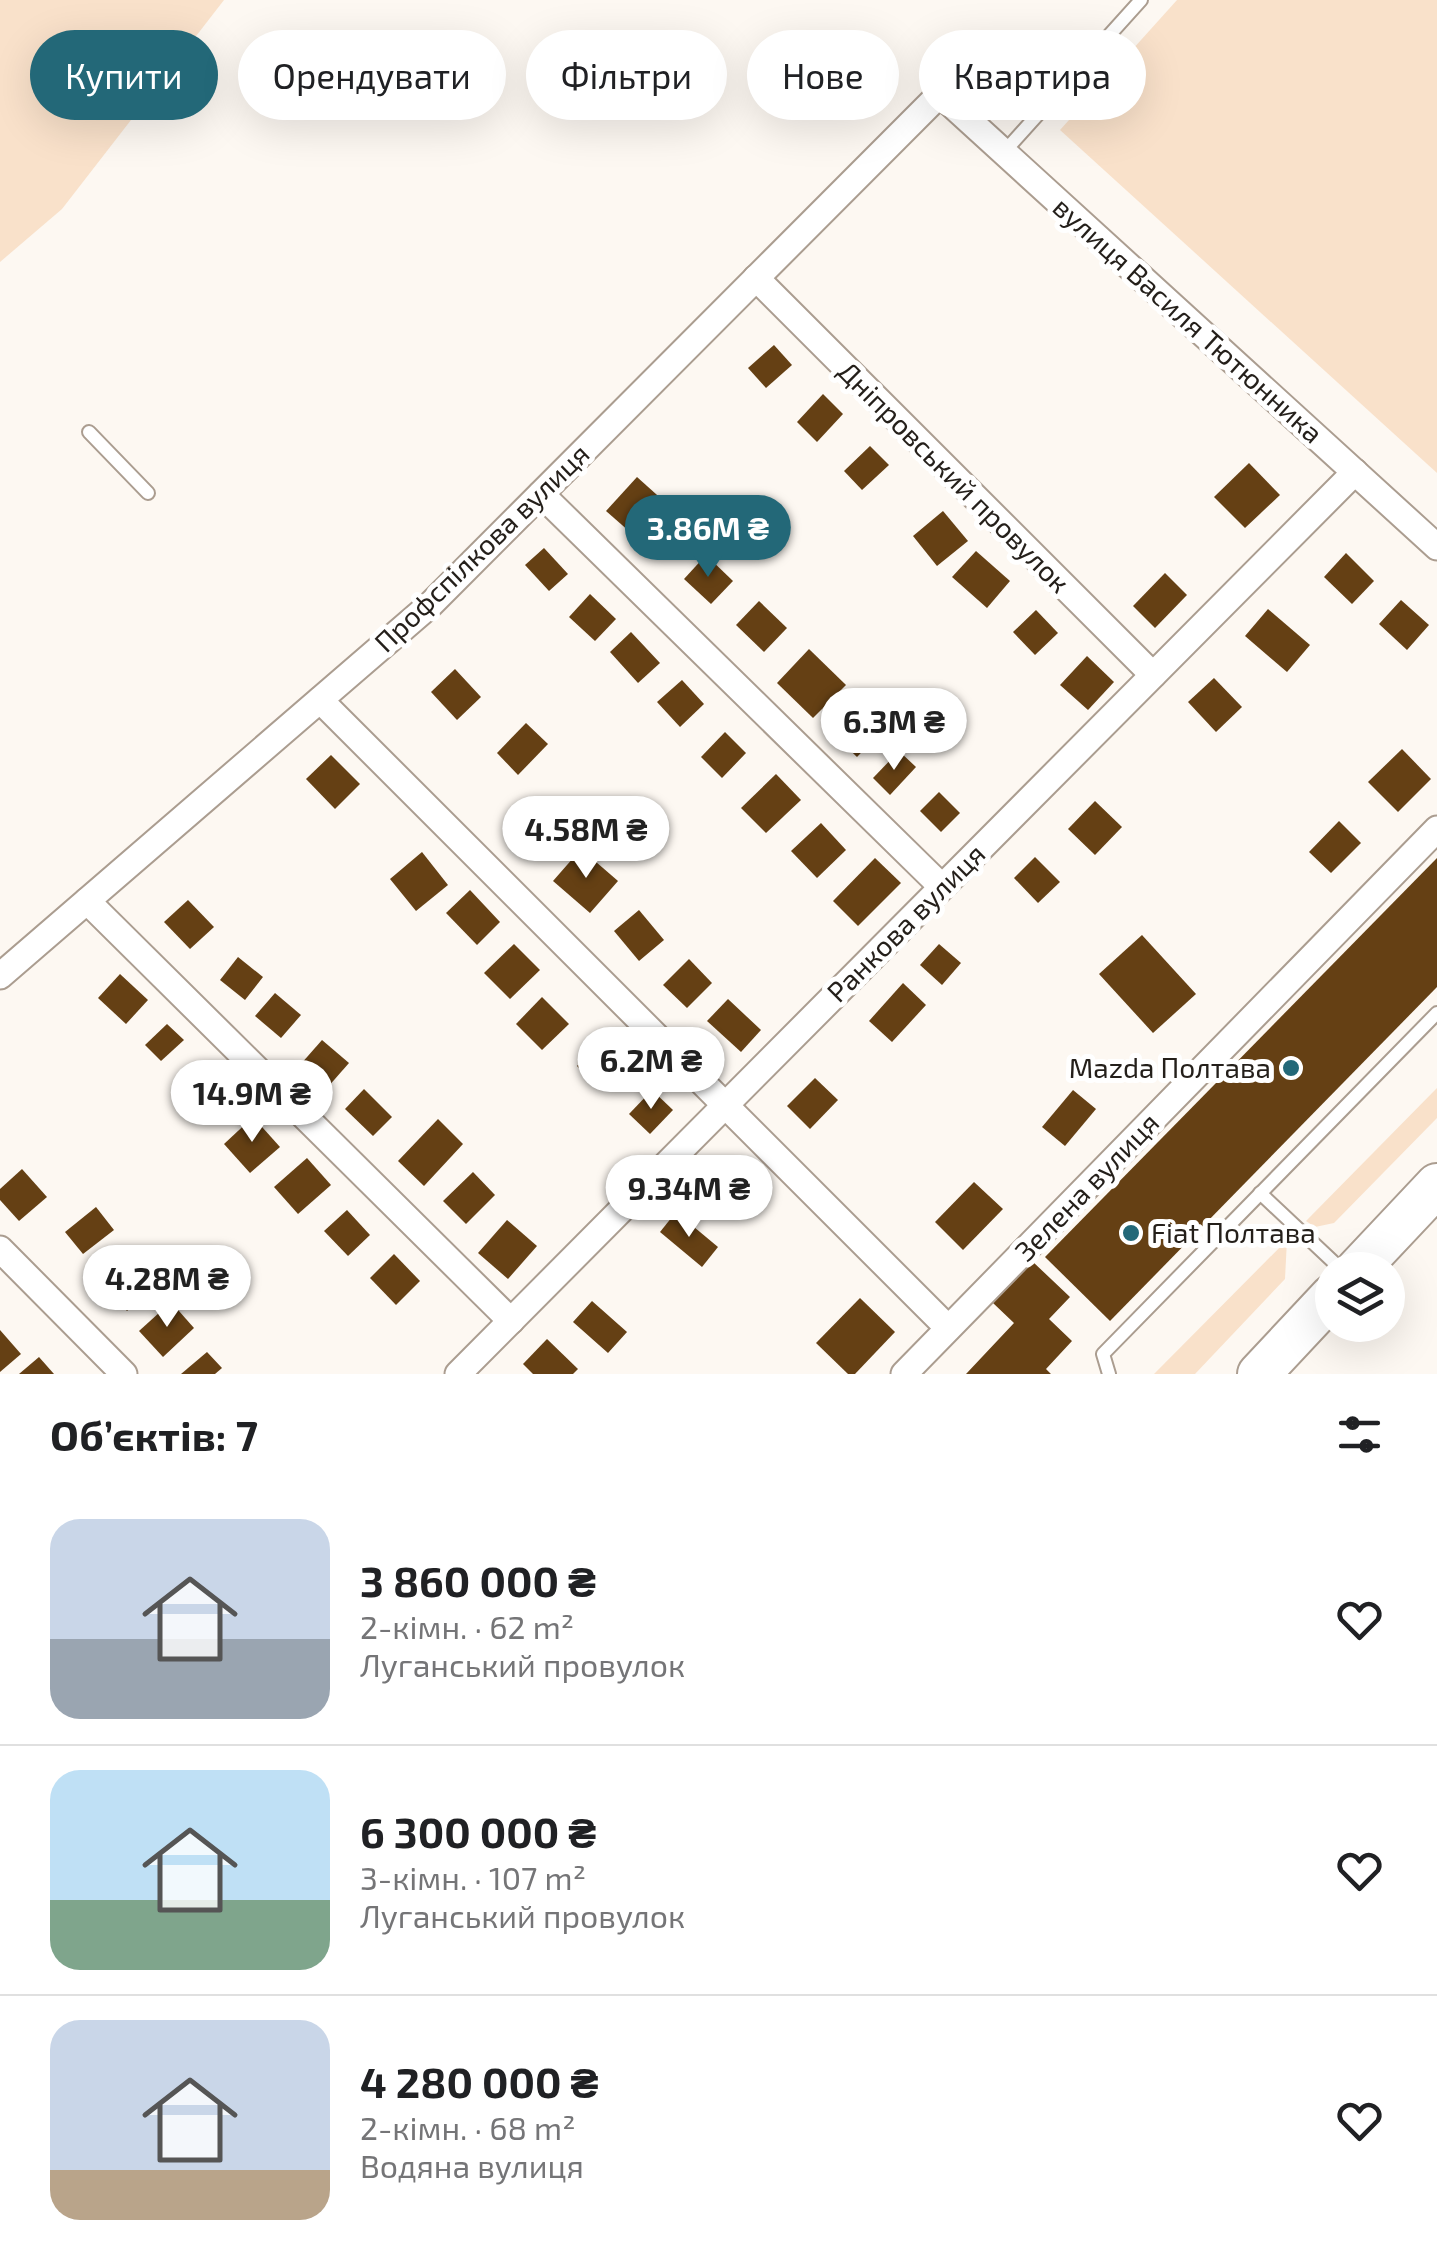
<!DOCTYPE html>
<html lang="uk">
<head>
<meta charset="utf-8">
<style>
	body { margin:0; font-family:"Exo 2",sans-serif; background:#f6f6f6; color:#202124; height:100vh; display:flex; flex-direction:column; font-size:38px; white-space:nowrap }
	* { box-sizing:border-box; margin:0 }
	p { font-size:32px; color:#757577 }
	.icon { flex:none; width:55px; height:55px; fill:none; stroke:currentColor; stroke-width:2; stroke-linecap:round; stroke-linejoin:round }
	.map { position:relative; height:1374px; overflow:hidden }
	.details { display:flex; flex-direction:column; background:#fff; flex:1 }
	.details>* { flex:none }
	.top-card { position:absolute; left:30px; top:30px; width:1378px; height:90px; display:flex; gap:20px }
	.tools { position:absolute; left:1315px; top:1252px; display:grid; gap:20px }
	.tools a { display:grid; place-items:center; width:90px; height:90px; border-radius:50%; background:#fff; box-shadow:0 10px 40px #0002; font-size:50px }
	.price { position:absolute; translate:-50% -85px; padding:0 22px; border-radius:35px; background:#fff; color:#222; font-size:32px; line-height:65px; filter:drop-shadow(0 2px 5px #0008) }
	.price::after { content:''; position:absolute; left:50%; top:60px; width:30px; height:22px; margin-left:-15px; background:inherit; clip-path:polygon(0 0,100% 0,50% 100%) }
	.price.selected { background:#236878; color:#fff }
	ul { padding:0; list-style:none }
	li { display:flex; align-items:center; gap:30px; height:250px; padding:0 50px }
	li+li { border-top:2px solid #e0e0e0 }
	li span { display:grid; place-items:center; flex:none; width:280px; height:200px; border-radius:30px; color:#555 }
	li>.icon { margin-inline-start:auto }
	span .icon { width:120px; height:120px; fill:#fffc; stroke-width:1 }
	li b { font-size:42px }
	h2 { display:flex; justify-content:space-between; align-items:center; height:120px; padding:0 50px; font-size:42px }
	.chip { padding:0 35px; border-radius:45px; background:#fff; box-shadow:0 10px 40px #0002; font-size:35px; line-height:90px }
	.chip.selected { background:#236878; color:#fff }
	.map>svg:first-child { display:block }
	.green { fill:#f9e1ca }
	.building { fill:#654014 }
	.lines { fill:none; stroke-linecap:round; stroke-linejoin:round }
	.service-casing { stroke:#ab9d90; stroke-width:16 }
	.minor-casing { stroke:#ab9d90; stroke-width:29 }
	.trunk-casing { stroke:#ab9d90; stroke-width:46 }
	.service { stroke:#fff; stroke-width:12 }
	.minor { stroke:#fff; stroke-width:25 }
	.trunk { stroke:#fff; stroke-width:42 }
	.poi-dot { fill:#236878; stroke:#fff; stroke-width:4 }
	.labels { text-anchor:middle; stroke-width:10; stroke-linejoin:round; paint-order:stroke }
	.street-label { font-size:28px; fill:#241f1a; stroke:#fff }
	.poi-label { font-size:28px; fill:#241f1a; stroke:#fff; text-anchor:end }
</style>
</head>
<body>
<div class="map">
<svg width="1437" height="1374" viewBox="0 0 1437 1374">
	<rect width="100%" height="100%" fill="#fdf8f2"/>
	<!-- green -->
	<g class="green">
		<path d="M0,0H224L62,209L0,262Z"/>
		<path d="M1177,0H1437V473L1060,130Z"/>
		<path d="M1437,1088V1118L1334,1223L1315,1227L1306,1221Z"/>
		<path d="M1287,1240L1285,1279L1195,1374H1154Z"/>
	</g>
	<!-- building -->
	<g class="building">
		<path d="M774,345L792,365L766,388L748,368Z"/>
		<path d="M823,394L843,414L817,442L797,422Z"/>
		<path d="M870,446L889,465L862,490L844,471Z"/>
		<path d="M1249,463L1280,495L1245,528L1214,497Z"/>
		<path d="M637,477L676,512L646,546L606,511Z"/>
		<path d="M943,511L968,541L937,566L913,536Z"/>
		<path d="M544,548L568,574L549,591L525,565Z"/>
		<path d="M976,551L1010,581L987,608L952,577Z"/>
		<path d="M1346,553L1374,581L1352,604L1324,577Z"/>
		<path d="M706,555L733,581L711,604L684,579Z"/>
		<path d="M1165,573L1187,595L1155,628L1133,606Z"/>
		<path d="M590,594L616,619L595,641L569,617Z"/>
		<path d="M1401,600L1429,625L1407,650L1379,624Z"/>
		<path d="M759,601L787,628L764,652L736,625Z"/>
		<path d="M1268,609L1310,645L1287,672L1245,636Z"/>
		<path d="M1036,610L1058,633L1035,655L1013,632Z"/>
		<path d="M631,632L660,663L638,683L610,652Z"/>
		<path d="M809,649L846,685L813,718L777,683Z"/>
		<path d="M1087,656L1114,682L1088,710L1060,685Z"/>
		<path d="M455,669L481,697L457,720L431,692Z"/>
		<path d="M1214,678L1242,707L1216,732L1188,702Z"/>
		<path d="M682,680L704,704L680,727L657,702Z"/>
		<path d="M857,711L880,733L857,757L834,735Z"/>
		<path d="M526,723L548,744L518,775L497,753Z"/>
		<path d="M725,732L746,753L722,778L701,757Z"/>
		<path d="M1402,749L1431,779L1398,812L1368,782Z"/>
		<path d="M899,751L916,767L890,795L873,778Z"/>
		<path d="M331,755L360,784L335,809L306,779Z"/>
		<path d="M776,774L801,800L766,833L741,808Z"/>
		<path d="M939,792L960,813L941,832L920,811Z"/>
		<path d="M1095,801L1122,827L1095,855L1068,829Z"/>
		<path d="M548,810L569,828L546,854L525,836Z"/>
		<path d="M1339,821L1361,843L1331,873L1309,852Z"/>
		<path d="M821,823L846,850L817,878L791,851Z"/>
		<path d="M581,849L618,881L590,913L553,881Z"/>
		<path d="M422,852L448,885L416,911L390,879Z"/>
		<path d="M1035,857L1060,882L1038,903L1014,878Z"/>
		<path d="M875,858L901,883L858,926L833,901Z"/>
		<path d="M1437,858V987L1110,1321L1045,1257Z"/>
		<path d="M470,890L500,922L477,945L446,913Z"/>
		<path d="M188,900L214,927L190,949L164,922Z"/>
		<path d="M639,910L664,940L639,961L614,931Z"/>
		<path d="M1142,935L1196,994L1153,1033L1099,974Z"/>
		<path d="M514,944L540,970L510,999L484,973Z"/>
		<path d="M939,944L961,963L942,985L920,965Z"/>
		<path d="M238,957L263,977L245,1000L220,980Z"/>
		<path d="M689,959L712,983L687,1008L663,985Z"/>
		<path d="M120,974L148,1000L126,1024L98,998Z"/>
		<path d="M903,983L926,1005L892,1042L869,1021Z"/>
		<path d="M275,993L301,1015L281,1038L255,1016Z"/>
		<path d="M542,997L569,1024L542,1050L516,1024Z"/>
		<path d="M728,999L761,1030L741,1052L707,1021Z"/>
		<path d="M167,1024L184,1040L161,1061L145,1045Z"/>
		<path d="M604,1037L629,1061L601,1090L577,1066Z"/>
		<path d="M322,1040L349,1063L327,1088L300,1065Z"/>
		<path d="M205,1066L231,1090L211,1111L185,1086Z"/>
		<path d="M815,1078L838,1100L810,1129L787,1106Z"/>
		<path d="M364,1089L392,1117L373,1136L345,1109Z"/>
		<path d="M652,1090L673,1110L650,1134L629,1114Z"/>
		<path d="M1073,1090L1096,1109L1065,1146L1042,1127Z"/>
		<path d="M253,1117L280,1147L250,1173L224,1144Z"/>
		<path d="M438,1119L463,1144L424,1186L398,1161Z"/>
		<path d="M307,1158L331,1185L298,1214L274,1187Z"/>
		<path d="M733,1167L756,1189L734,1212L711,1189Z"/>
		<path d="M22,1169L47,1197L19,1221L0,1200V1189Z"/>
		<path d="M473,1172L495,1195L466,1224L443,1201Z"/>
		<path d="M974,1182L1003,1209L963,1250L935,1222Z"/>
		<path d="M96,1207L114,1230L83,1254L65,1232Z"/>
		<path d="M347,1210L370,1235L348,1256L324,1231Z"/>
		<path d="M676,1212L718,1247L702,1267L660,1232Z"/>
		<path d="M507,1220L537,1246L508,1279L478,1253Z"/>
		<path d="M127,1250L157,1283L127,1311L97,1278Z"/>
		<path d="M394,1254L420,1281L396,1305L370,1278Z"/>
		<path d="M1032,1261L1070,1297L1049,1319L1072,1341L1046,1369L1051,1374H966L1014,1323L993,1303Z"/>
		<path d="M860,1298L895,1332L855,1374H848L816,1343Z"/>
		<path d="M592,1301L627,1332L608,1353L573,1322Z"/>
		<path d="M171,1302L194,1328L163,1357L139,1331Z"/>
		<path d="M0,1330L21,1354L0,1372Z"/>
		<path d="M547,1339L578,1369L573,1374H533L523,1364Z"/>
		<path d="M207,1352L222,1368L215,1374H181Z"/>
		<path d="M39,1357L54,1374H19Z"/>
	</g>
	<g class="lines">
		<!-- service casing -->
		<g class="service-casing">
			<g id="service">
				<path d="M1004,152L1141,0"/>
				<path d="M89,432L148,493"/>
				<path d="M1260,1193L1342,1270"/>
				<path d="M1109,1374L1103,1354L1437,1013"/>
			</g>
		</g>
		<!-- minor casing -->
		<g class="minor-casing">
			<g id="minor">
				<path d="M756,278L1153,675"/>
				<path d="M541,494L942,887"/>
				<path d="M320,700L948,1328"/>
				<path d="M87,901L511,1321"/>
				<path d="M0,976L431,604L940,94L1437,547"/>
				<path d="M0,1249L124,1374"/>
				<path d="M458,1374L1355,472"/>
				<path d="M904,1374L1437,829"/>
			</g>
		</g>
		<!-- trunk casing -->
		<g class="trunk-casing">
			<g id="trunk">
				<path d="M1357,1270L1437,1185"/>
				<path d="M1259,1374L1332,1296"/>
			</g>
		</g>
		<!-- service -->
		<use href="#service" class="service"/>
		<!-- minor -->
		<use href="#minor" class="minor"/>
		<!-- trunk -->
		<use href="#trunk" class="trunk"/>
	</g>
	<!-- markers -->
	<g class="poi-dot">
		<circle cx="1291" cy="1068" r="10"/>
		<circle cx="1131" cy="1233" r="10"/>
	</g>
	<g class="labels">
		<!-- street labels -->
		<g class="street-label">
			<text transform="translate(1188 320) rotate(42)" y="10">вулиця Василя Тютюнника</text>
			<text transform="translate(954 477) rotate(45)" y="10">Дніпровський провулок</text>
			<text transform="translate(482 548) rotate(-44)" y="10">Профспілкова вулиця</text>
			<text transform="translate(906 923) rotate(-45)" y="10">Ранкова вулиця</text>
			<text transform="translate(1087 1187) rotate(-46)" y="10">Зелена вулиця</text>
		</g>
		<!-- poi labels -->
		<g class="poi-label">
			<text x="1271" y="1078">Mazda Полтава</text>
			<text x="1151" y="1243" text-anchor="start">Fiat Полтава</text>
		</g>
	</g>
</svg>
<div class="tools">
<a><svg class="icon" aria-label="layers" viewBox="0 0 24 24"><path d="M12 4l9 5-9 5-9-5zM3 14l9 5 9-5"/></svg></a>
</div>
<b class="price selected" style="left:708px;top:580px">3.86M ₴</b>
<b class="price" style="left:894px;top:773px">6.3M ₴</b>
<b class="price" style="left:586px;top:881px">4.58M ₴</b>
<b class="price" style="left:651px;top:1112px">6.2M ₴</b>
<b class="price" style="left:252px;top:1145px">14.9M ₴</b>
<b class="price" style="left:689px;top:1240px">9.34M ₴</b>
<b class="price" style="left:167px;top:1330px">4.28M ₴</b>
<div class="top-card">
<a class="chip selected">Купити</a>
<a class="chip">Орендувати</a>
<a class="chip">Фільтри</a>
<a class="chip">Нове</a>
<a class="chip">Квартира</a>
</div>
</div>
<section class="details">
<h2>Об’єктів: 7<svg class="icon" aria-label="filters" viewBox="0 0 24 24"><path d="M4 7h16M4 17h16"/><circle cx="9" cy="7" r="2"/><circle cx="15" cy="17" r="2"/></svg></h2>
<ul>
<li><span style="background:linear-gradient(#c9d6e8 60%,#9aa5b1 0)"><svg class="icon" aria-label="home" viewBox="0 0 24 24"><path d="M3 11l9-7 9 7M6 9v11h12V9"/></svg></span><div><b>3 860 000 ₴</b><p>2-кімн. · 62 m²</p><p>Луганський провулок</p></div><svg class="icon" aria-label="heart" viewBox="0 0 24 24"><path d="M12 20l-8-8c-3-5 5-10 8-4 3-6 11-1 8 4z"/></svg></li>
<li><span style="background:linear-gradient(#bfe0f5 65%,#7fa58c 0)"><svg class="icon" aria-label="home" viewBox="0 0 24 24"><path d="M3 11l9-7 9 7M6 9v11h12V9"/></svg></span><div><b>6 300 000 ₴</b><p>3-кімн. · 107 m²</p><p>Луганський провулок</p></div><svg class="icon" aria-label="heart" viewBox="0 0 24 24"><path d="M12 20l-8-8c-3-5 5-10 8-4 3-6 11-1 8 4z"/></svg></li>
<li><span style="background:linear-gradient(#c9d6e8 75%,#b9a48a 0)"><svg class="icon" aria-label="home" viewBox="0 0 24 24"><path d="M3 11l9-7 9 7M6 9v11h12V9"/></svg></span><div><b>4 280 000 ₴</b><p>2-кімн. · 68 m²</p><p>Водяна вулиця</p></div><svg class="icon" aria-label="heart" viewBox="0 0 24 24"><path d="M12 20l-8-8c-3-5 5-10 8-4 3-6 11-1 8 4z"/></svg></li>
</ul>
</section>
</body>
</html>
